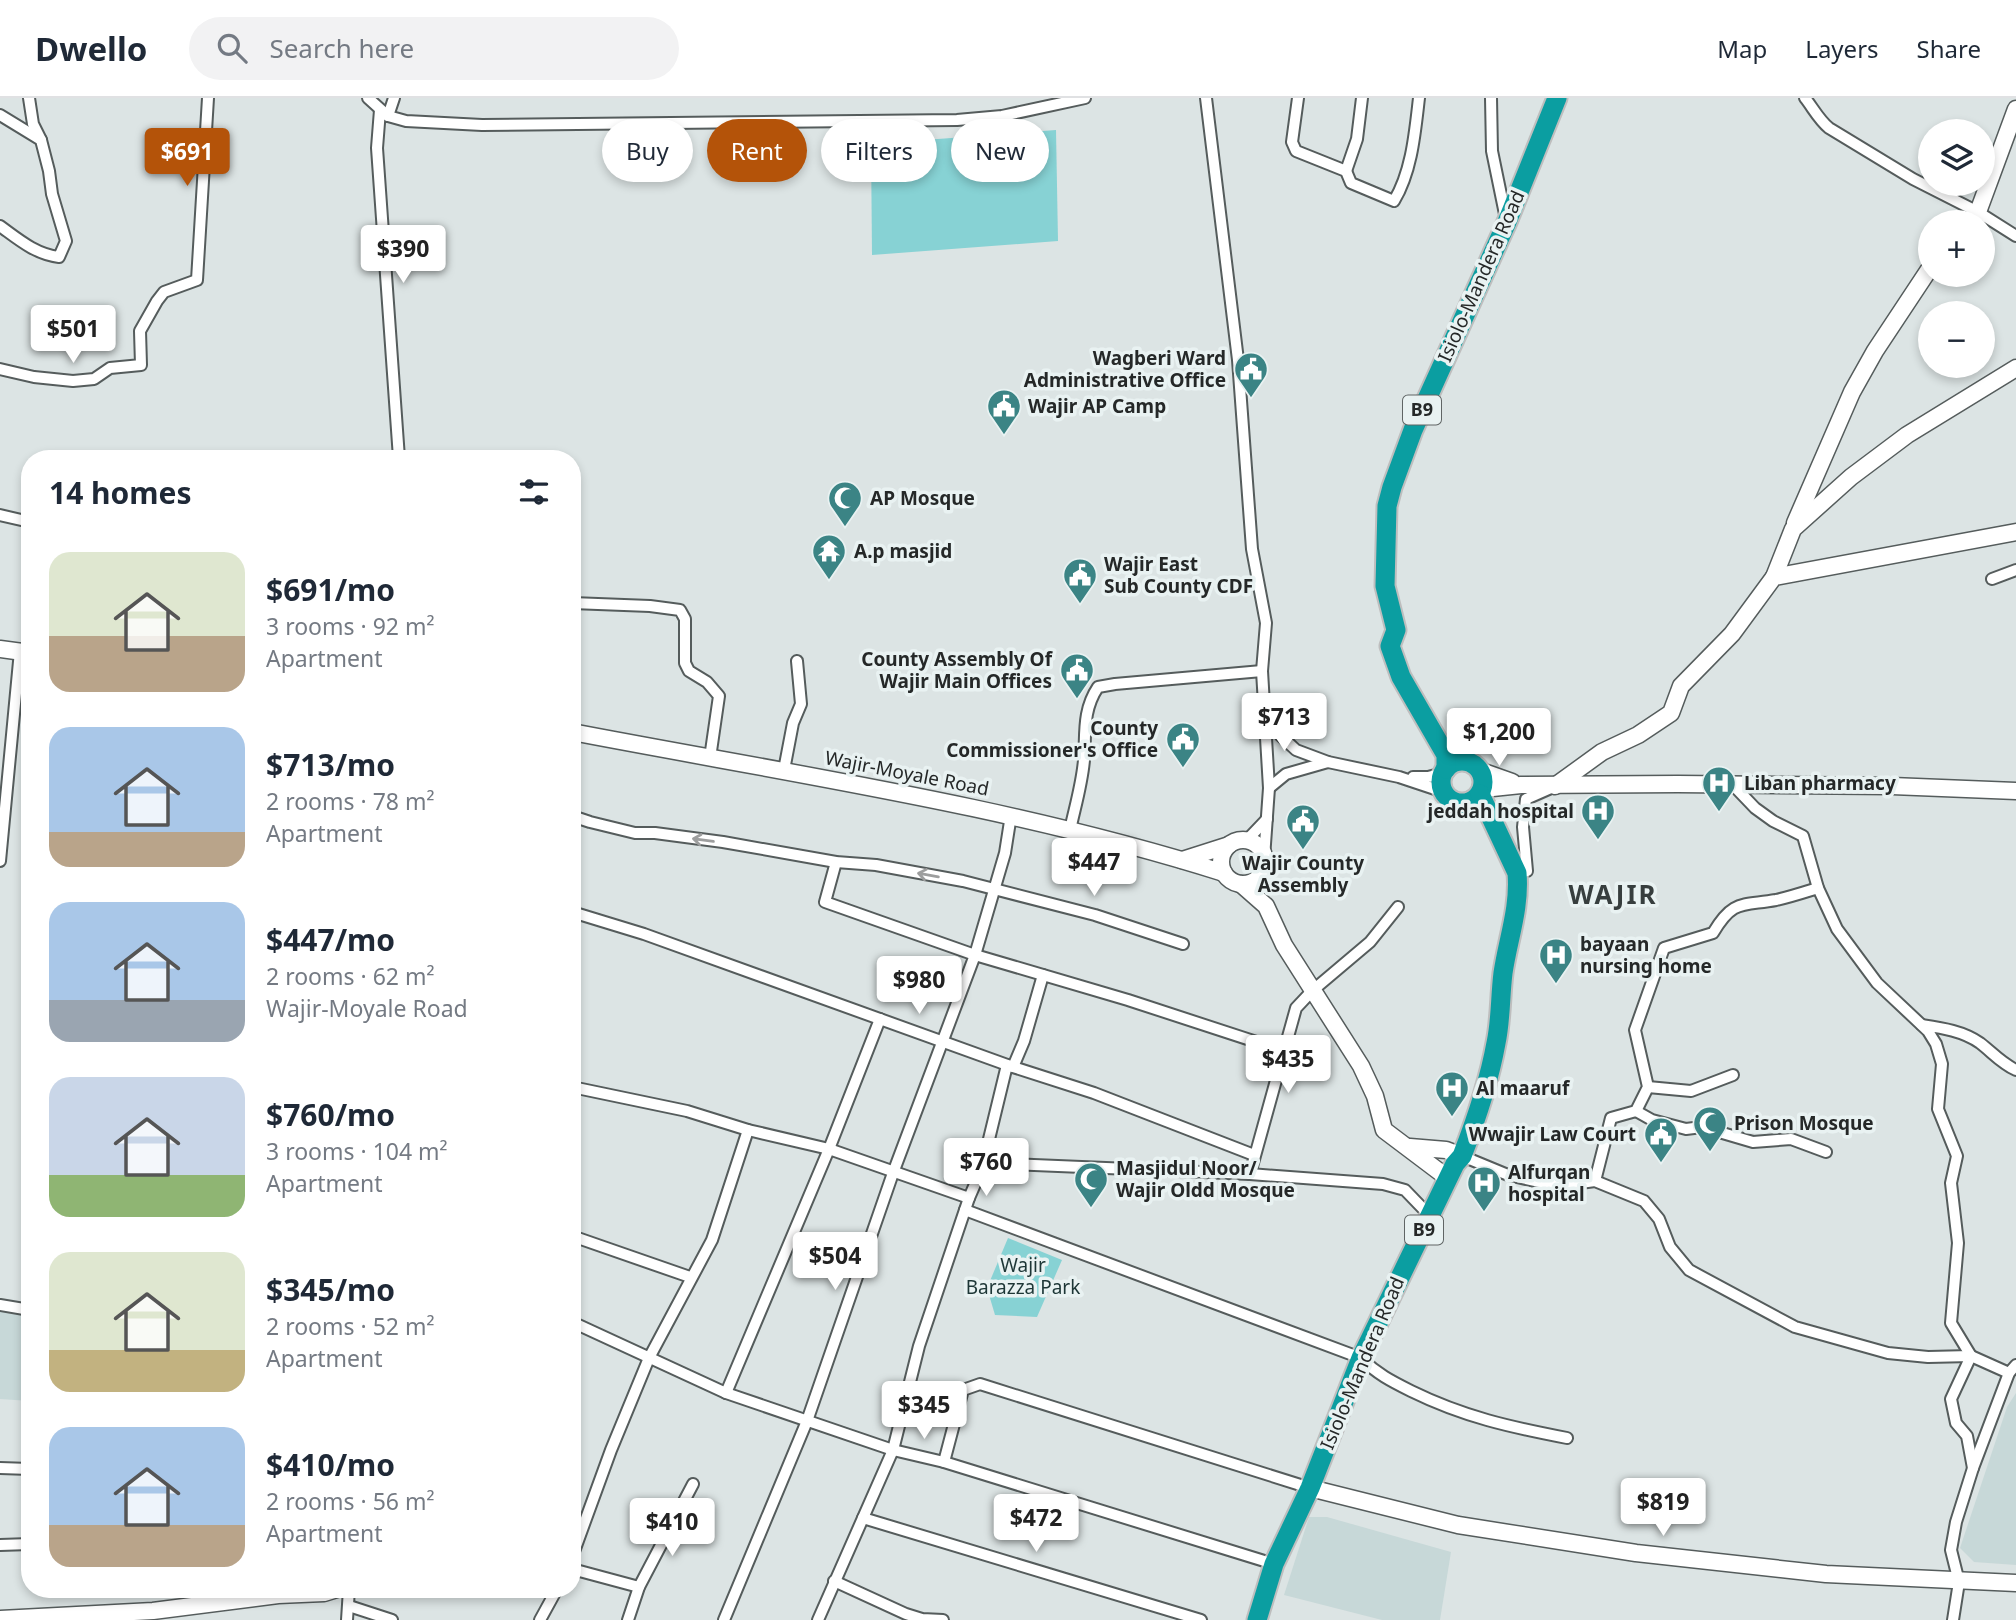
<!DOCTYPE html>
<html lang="en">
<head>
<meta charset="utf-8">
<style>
	body { margin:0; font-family:"Noto Sans",sans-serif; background:#f2f2f3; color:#1f2937; height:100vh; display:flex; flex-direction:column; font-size:26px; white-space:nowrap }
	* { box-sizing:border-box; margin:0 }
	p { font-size:23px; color:#747a83 }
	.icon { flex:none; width:38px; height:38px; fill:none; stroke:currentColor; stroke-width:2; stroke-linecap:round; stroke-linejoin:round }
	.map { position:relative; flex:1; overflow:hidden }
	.sheet { position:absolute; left:21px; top:352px; width:560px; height:1148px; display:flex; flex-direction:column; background:#fff; border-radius:28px; box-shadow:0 4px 10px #0003 }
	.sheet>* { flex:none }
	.hud { position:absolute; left:602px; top:21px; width:665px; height:63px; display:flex; gap:14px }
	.tools { position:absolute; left:1918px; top:21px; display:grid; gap:14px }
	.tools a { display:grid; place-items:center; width:77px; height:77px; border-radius:50%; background:#fff; box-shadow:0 4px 10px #0003; font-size:35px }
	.price { position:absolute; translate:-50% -60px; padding:0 16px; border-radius:7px; background:#fff; color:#222; font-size:23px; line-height:46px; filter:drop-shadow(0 2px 4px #0008) }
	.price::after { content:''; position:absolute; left:50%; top:42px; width:21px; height:16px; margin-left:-10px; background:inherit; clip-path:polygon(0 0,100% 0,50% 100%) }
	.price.on { background:#b45309; color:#fff }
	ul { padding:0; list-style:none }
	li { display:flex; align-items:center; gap:21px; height:175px; padding:0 28px }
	li span { display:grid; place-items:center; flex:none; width:196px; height:140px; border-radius:21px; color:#555 }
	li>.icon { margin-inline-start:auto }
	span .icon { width:84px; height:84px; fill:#fffc; stroke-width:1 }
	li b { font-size:30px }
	h2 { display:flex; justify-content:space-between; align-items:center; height:84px; padding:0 28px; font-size:30px }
	.chip { padding:0 24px; border-radius:32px; background:#fff; box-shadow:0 4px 10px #0003; font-size:24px; line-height:63px }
	.chip.on { background:#b45309; color:#fff }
	header { display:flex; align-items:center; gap:42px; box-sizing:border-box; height:98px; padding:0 35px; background:#fff; border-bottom:2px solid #e0e1e3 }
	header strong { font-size:33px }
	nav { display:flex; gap:38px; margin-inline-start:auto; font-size:24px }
	.search { width:490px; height:63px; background:#f2f2f3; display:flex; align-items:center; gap:18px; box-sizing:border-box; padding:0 24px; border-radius:38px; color:#747a83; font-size:26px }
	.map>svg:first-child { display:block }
	.built { fill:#c7d8d8 }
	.green { fill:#87d2d4 }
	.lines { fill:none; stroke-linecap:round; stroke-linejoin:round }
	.street-casing { stroke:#555c5c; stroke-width:14 }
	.secondary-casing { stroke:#555c5c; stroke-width:19 }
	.highway-casing { stroke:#bebebe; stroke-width:23 }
	.street { stroke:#fff; stroke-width:10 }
	.secondary { stroke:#fff; stroke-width:16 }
	.highway { stroke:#0b9ea1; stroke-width:19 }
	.oneway { stroke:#9d9e9e }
	.labels { text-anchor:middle; stroke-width:7; stroke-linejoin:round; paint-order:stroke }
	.shield { fill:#e9f2f2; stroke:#606565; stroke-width:2 }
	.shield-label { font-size:18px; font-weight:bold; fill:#252828 }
	.street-label { font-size:19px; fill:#252828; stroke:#e9f2f2 }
	.poi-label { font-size:19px; font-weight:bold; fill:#252828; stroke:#e9f2f2; text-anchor:start }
	.park-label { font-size:19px; fill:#1d3636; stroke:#e9f2f2 }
	.district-label { font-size:26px; font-weight:bold; letter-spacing:2px; fill:#373e3e; stroke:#e9f2f2 }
</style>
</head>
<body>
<header>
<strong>Dwello</strong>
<div class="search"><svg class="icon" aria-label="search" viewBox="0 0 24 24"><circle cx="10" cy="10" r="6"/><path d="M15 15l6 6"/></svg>Search here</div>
<nav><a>Map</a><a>Layers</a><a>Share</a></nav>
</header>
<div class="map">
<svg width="2016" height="1522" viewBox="0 0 2016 1522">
	<rect width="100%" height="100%" fill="#dce4e4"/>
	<!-- built -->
	<g class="built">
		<path d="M0,1210L30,1214V1303L0,1301Z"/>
		<path d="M2016,1295V1467L1974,1464L1960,1450L2007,1309Z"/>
		<path d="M1309,1419H1327L1451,1454L1440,1522H1382L1284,1497Z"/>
	</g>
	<!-- green -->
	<g class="green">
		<path d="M1056,32L1058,143L872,157L871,46Z"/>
		<path d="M1008,1140L1062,1162L1037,1219L995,1217L987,1190Z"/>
	</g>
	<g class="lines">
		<!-- street casing -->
		<g class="street-casing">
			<g id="street">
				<path d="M29,0L33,26L41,42"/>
				<path d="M368,0L388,18L406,23L482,27L957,22L1002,18L1085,0"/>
				<path d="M1206,0L1238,262L1252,451L1266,525L1262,573L1269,690L1264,760"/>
				<path d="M1298,0L1292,44L1296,53L1346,73L1351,85L1394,103C1412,73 1415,34 1419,0"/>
				<path d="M1491,0L1492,53L1506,121"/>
				<path d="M1805,0C1813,10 1819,22 1829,30L1913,81L1978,114L2016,138"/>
				<path d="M380,12L377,50L399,360"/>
				<path d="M0,17L41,42L49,73L52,96L66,143L59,159C35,156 18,141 0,128"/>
				<path d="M388,18L394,0"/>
				<path d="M1346,73L1357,41L1362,0"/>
				<path d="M0,271L34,279L73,283L94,281L110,270L141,267L140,233L157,203L164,194L197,182L208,0"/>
				<path d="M0,417L30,424"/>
				<path d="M1992,481L2016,472"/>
				<path d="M572,505L650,508L680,512L685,521V565L689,573L707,584L719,598L710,660"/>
				<path d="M1268,613L1281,638L1296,652L1328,664L1399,679L1444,694"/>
				<path d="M784,672L793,625L801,606L797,563"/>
				<path d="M1413,679H1428L1443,675"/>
				<path d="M1733,687L1755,710L1773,723L1803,738L1818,790L1837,831L1877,885L1928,933L1936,946L1942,966L1938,1011L1957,1058L1951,1085L1958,1145L1951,1225L1971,1258L1951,1301L1956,1325L1967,1338L1973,1370"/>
				<path d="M1269,690L1286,676L1328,664"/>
				<path d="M572,718L590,724L635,735H655L723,744L836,764L876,767L963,783L1095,817L1183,846"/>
				<path d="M1070,732C1075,709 1082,686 1084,662C1086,636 1082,613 1098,589L1115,586L1262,573"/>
				<path d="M1247,742L1267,721"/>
				<path d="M0,763L20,553"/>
				<path d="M836,764L825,804L975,857L1128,902L1284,953"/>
				<path d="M1517,775L1527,773L1523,729L1526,701L1551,690"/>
				<path d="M572,814L644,836L1013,969L1094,995L1254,1057"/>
				<path d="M1922,927C1942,930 1963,933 1980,945C1993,955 2001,965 2016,972"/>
				<path d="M1013,969L1024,943L1043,877"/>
				<path d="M572,989L687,1013L748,1032L829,1051L969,1100"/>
				<path d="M1648,989L1691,993L1733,977"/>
				<path d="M1636,1013L1652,1022L1686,1031L1702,1029L1753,1044L1791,1041L1826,1054"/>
				<path d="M1462,1058L1508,1077L1558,1088L1595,1083L1644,1103L1659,1121L1670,1149L1689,1172L1795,1229L1888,1255L1928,1259L1971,1258L2009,1275"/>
				<path d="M982,1070L1007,967"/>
				<path d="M1250,1076L1296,910L1312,893L1370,844L1398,809"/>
				<path d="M1595,1083L1611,1020L1636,1013L1648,989L1635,932L1664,850L1713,835C1733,801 1742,808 1776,802C1790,799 1805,794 1818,790"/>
				<path d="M965,1112L1361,1260C1377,1276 1391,1283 1411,1293C1464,1319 1510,1329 1567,1340"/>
				<path d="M572,1138L690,1179"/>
				<path d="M0,1207L30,1212"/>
				<path d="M572,1224L726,1295L893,1352L944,1364L1274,1466"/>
				<path d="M726,1295L829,1051L880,921"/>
				<path d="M944,1364L963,1292L980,1286L1310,1390"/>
				<path d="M0,1370L30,1371"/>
				<path d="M863,1420L1201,1522"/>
				<path d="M0,1447L30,1446"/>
				<path d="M572,1459L611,1352L649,1260L712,1142L748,1032"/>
				<path d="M572,1471L639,1489"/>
				<path d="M834,1483L906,1516L922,1521L943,1522"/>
				<path d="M349,1508L392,1522"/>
				<path d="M347,1522L349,1491"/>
				<path d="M540,1522L557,1491"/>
				<path d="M628,1522L639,1489L693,1386"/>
				<path d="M724,1522L807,1323L893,1075L975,857L1005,755L1011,717"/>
				<path d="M818,1522L893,1352L919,1248L969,1100L982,1070L1008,1066L1250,1076L1383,1086L1405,1092L1431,1119"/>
				<path d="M1953,1522L1959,1484L1951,1452L1956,1424L1973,1370L2009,1275L2016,1267"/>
			</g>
		</g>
		<!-- secondary casing -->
		<g class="secondary-casing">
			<g id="secondary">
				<path d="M1967,124L1978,114L2016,11"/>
				<path d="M1795,425L1852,294L1875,253L1930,170"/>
				<path d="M1774,479L1793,431L1851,379L1907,337L2016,270"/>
				<path d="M0,551L30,555"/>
				<path d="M572,634C791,676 1012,708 1224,775"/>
				<path d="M1481,673L1512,684"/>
				<path d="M1555,688L1602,654L1638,637L1671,615L1681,588L1732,536L1774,479L2016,434"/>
				<path d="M1483,691L1521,687L1678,686L1892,688L2016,693"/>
				<circle cx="1243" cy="764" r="22"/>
				<path d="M1182,762L1229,747"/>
				<path d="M1241,786L1266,808L1284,847L1361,968L1375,998L1384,1032L1449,1081"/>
				<path d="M1410,1049L1446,1052L1462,1058"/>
				<path d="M1310,1390L1458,1427L1636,1455L1826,1476L2016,1485"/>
				<path d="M0,1521L153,1513L278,1497L324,1495L337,1491"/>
			</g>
		</g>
		<!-- highway casing -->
		<g class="highway-casing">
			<g id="highway">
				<circle cx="1462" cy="684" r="21"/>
				<path d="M1446,671V657L1401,579L1390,548L1396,532L1385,488L1387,408L1392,389L1413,332L1507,124L1557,0"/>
				<path d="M1257,1522L1274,1466L1310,1390L1361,1260L1455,1066L1462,1058C1476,1022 1489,984 1496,945C1501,922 1500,899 1503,875C1508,841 1520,810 1517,775L1480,696"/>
			</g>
		</g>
		<!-- street -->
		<use href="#street" class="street"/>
		<!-- secondary -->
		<use href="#secondary" class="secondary"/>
		<!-- highway -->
		<use href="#highway" class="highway"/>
	</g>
	<!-- one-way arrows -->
	<defs><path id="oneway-shaft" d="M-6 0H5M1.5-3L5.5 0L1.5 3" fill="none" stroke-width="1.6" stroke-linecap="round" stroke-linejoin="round" transform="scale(1.75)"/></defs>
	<g class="oneway">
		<use href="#oneway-shaft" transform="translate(703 742) rotate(-172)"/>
		<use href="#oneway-shaft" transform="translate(928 777) rotate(-170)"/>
	</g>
	<!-- icons -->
	<defs>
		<g id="civic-pin" transform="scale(1.75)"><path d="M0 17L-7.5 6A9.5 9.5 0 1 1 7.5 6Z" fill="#3b8485" stroke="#e9f2f2"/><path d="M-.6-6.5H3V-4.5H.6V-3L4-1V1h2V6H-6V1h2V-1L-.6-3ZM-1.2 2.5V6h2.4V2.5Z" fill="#fff"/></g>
		<g id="mosque-pin" transform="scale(1.75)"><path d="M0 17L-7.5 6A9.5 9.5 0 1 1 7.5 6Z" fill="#3b8485" stroke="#e9f2f2"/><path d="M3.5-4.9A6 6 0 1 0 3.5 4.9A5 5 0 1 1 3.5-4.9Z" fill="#fff"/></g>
		<g id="temple-pin" transform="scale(1.75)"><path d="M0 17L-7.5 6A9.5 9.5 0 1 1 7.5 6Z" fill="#3b8485" stroke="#e9f2f2"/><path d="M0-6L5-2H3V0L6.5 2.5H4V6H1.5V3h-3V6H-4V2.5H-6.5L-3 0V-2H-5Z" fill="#fff"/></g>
		<g id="hospital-pin" transform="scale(1.75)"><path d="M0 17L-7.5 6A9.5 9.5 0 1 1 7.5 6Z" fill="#3b8485" stroke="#e9f2f2"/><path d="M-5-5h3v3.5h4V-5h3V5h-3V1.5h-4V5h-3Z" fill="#fff"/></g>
	</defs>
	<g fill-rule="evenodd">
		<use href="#civic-pin" x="1251" y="271"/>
		<use href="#civic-pin" x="1004" y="308"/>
		<use href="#mosque-pin" x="845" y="400"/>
		<use href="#temple-pin" x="829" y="453"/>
		<use href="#civic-pin" x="1080" y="477"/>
		<use href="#civic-pin" x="1077" y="572"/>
		<use href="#civic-pin" x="1183" y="641"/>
		<use href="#hospital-pin" x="1719" y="685"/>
		<use href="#hospital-pin" x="1598" y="713"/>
		<use href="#civic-pin" x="1303" y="723"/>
		<use href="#hospital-pin" x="1556" y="857"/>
		<use href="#hospital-pin" x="1452" y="990"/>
		<use href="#mosque-pin" x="1710" y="1025"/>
		<use href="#civic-pin" x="1661" y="1036"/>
		<use href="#mosque-pin" x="1091" y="1081"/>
		<use href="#hospital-pin" x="1484" y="1085"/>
	</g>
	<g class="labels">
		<!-- shield labels -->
		<g class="shield">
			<rect x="1403" y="297.5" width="38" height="29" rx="5"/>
			<rect x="1405" y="1117.5" width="38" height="29" rx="5"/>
		</g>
		<g class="shield-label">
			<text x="1422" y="318">B9</text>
			<text x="1424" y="1138">B9</text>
		</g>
		<!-- street labels -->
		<g class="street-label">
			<text transform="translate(1481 178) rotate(-66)" y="7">Isiolo-Mandera Road</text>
			<text transform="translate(907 675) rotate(11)" y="7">Wajir-Moyale Road</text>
			<text transform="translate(1362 1265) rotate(-67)" y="7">Isiolo-Mandera Road</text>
		</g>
		<!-- poi labels -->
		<g class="poi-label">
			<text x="1226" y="267" text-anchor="end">Wagberi Ward<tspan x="1226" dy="22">Administrative Office</tspan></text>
			<text x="1028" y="315">Wajir AP Camp</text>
			<text x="870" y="407">AP Mosque</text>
			<text x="854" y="460">A.p masjid</text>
			<text x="1104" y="473">Wajir East<tspan x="1104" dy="22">Sub County CDF</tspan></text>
			<text x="1052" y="568" text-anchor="end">County Assembly Of<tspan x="1052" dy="22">Wajir Main Offices</tspan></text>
			<text x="1158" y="637" text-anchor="end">County<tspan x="1158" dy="22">Commissioner's Office</tspan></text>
			<text x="1744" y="692">Liban pharmacy</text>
			<text x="1574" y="720" text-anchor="end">jeddah hospital</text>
			<text x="1303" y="772" text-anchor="middle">Wajir County<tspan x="1303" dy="22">Assembly</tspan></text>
			<text x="1580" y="853">bayaan<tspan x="1580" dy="22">nursing home</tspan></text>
			<text x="1476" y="997">Al maaruf</text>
			<text x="1734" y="1032">Prison Mosque</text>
			<text x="1636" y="1043" text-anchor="end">Wwajir Law Court</text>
			<text x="1116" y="1077">Masjidul Noor/<tspan x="1116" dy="22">Wajir Oldd Mosque</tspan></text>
			<text x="1508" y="1081">Alfurqan<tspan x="1508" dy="22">hospital</tspan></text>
		</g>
		<!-- park labels -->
		<g class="park-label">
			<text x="1023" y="1174">Wajir<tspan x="1023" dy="22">Barazza Park</tspan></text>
		</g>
		<!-- district labels -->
		<g class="district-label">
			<text x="1613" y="806">WAJIR</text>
		</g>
	</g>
</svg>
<div class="tools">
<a><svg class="icon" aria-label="layers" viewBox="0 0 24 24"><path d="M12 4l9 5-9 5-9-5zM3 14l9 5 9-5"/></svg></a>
<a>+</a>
<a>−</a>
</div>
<b class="price on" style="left:187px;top:90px">$691</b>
<b class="price" style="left:403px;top:187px">$390</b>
<b class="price" style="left:73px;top:267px">$501</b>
<b class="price" style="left:1284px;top:655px">$713</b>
<b class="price" style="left:1499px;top:670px">$1,200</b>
<b class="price" style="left:1094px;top:800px">$447</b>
<b class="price" style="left:919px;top:918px">$980</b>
<b class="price" style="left:1288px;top:997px">$435</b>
<b class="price" style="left:986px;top:1100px">$760</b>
<b class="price" style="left:835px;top:1194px">$504</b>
<b class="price" style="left:924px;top:1343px">$345</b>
<b class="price" style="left:1663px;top:1440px">$819</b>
<b class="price" style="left:1036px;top:1456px">$472</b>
<b class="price" style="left:672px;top:1460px">$410</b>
<div class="hud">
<a class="chip">Buy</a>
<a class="chip on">Rent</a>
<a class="chip">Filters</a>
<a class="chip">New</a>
</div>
<section class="sheet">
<h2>14 homes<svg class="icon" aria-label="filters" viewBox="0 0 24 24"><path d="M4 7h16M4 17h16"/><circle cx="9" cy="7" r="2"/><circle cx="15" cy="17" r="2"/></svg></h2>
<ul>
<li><span style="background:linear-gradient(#dfe7d0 60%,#b9a48a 0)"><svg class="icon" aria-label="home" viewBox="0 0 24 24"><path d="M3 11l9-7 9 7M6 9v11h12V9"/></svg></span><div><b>$691/mo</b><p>3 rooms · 92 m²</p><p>Apartment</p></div></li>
<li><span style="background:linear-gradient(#a9c7e8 75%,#b9a48a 0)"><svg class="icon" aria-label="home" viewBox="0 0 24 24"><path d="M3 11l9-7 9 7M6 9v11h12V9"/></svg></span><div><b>$713/mo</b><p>2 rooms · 78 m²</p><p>Apartment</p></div></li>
<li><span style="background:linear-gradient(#a9c7e8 70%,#9aa5b1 0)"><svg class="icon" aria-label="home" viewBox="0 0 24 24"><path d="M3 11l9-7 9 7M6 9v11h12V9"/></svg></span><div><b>$447/mo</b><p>2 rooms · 62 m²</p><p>Wajir-Moyale Road</p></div></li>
<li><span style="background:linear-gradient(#c9d6e8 70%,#8fb573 0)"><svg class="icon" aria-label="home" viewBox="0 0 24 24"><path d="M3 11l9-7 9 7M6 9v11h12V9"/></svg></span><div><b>$760/mo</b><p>3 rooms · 104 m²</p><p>Apartment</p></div></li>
<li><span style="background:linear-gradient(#dfe7d0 70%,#c2b280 0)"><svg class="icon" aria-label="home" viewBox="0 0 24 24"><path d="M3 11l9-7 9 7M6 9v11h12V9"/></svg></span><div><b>$345/mo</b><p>2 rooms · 52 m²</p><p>Apartment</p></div></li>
<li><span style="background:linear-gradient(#a9c7e8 70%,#b9a48a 0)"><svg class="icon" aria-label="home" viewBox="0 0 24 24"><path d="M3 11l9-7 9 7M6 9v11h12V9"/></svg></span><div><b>$410/mo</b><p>2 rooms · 56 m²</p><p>Apartment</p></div></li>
</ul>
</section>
</div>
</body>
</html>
